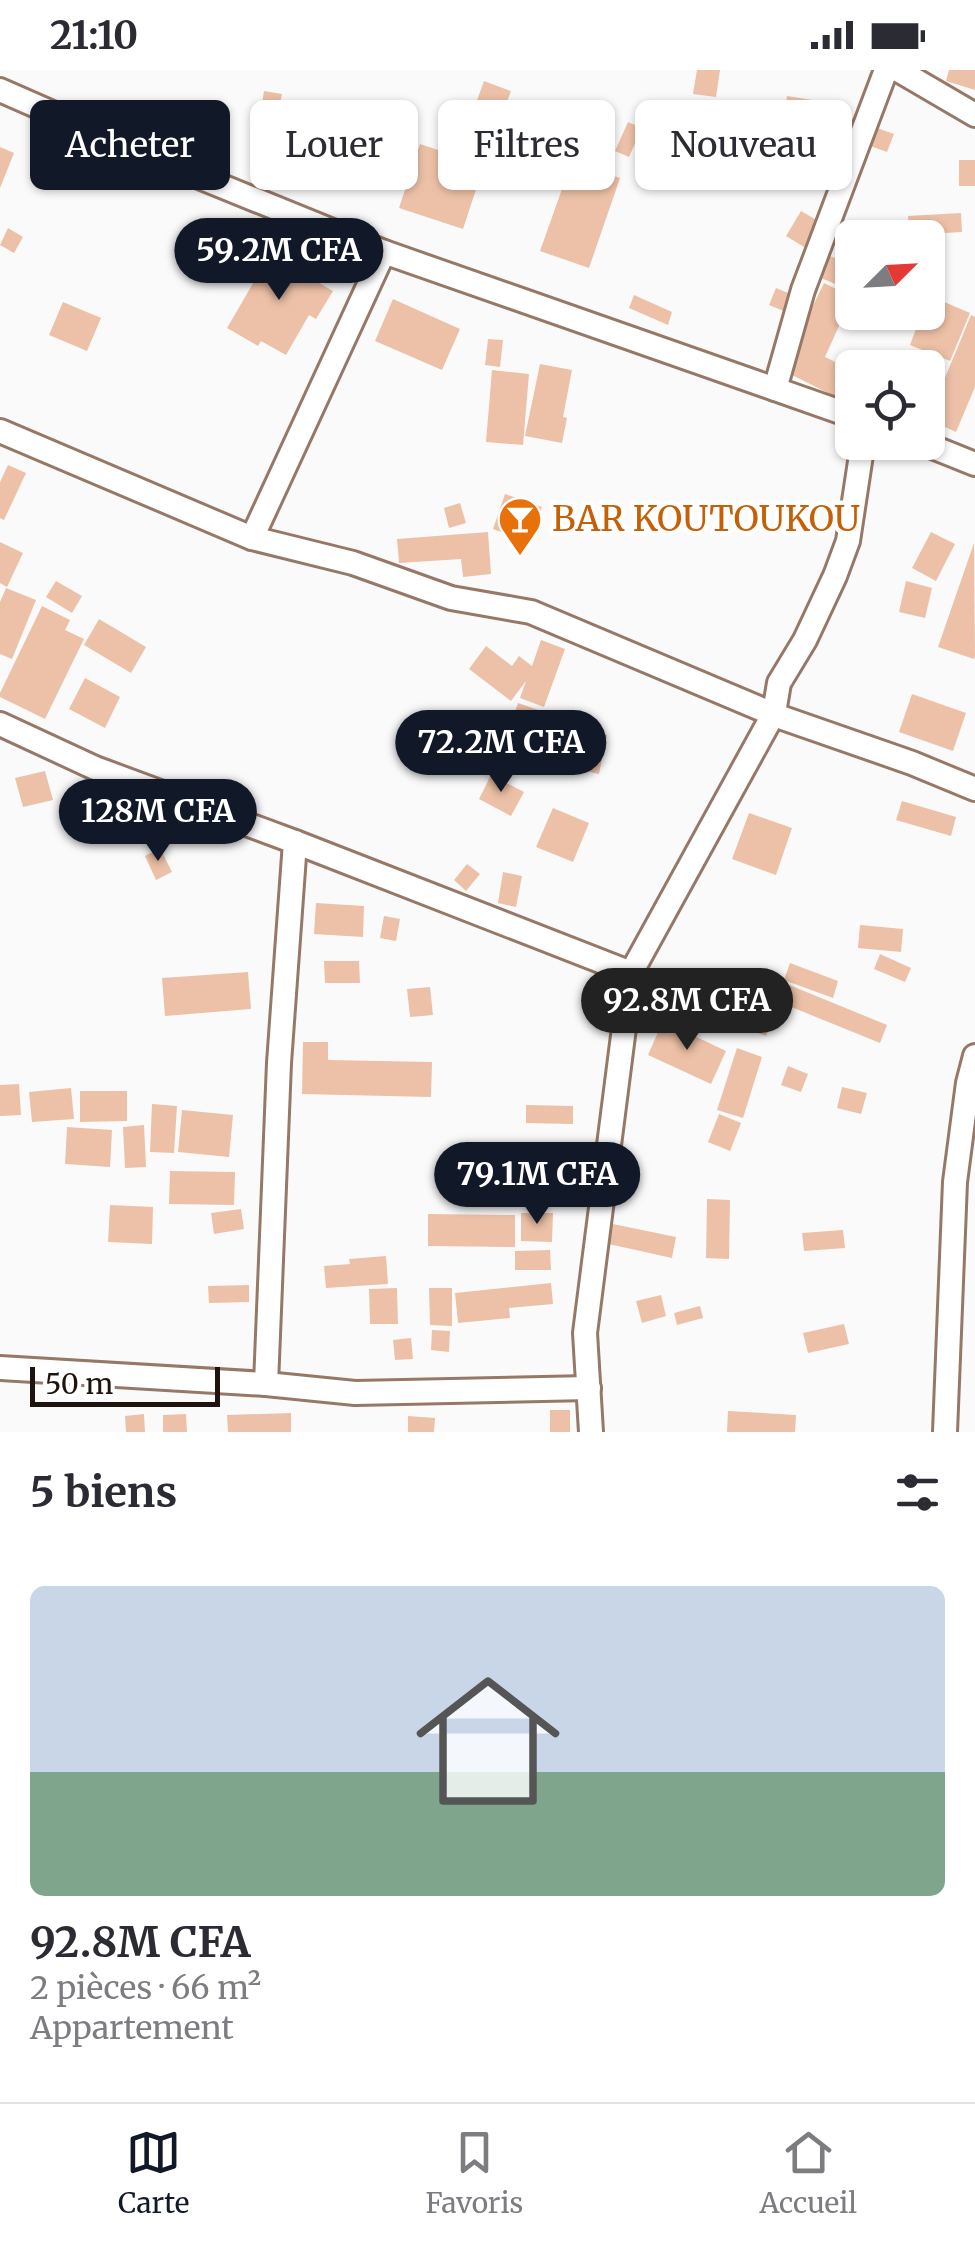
<!DOCTYPE html>
<html lang="fr">
<head>
<meta charset="utf-8">
<style>
	body { margin:0; font-family:Merriweather,serif; background:#f7f7f7; color:#2b2b33; height:100vh; display:flex; flex-direction:column; font-size:38px; white-space:nowrap }
	* { box-sizing:border-box; margin:0 }
	p { font-size:32px; color:#7c7c81 }
	.icon { flex:none; width:55px; height:55px; fill:none; stroke:currentColor; stroke-width:2; stroke-linecap:round; stroke-linejoin:round }
	.map { position:relative; height:1362px; overflow:hidden }
	.sheet { display:flex; flex-direction:column; background:#fff; flex:1 }
	.sheet>* { flex:none }
	.banner { position:absolute; left:30px; top:30px; width:915px; height:90px; display:flex; gap:20px }
	.needle { width:65px; rotate:66deg }
	.controls { position:absolute; left:835px; top:150px; display:grid; gap:20px }
	.controls a { display:grid; place-items:center; width:110px; height:110px; border-radius:15px; background:#fff; box-shadow:0 2px 8px #0004; font-size:50px }
	.scale { position:absolute; left:30px; bottom:25px; width:190px; box-sizing:border-box; padding-left:10px; border:5px solid #1f140d; border-top:0; font-size:28px; line-height:35px; white-space:nowrap; color:#1f140d; -webkit-text-stroke:8px #fff; paint-order:stroke }
	.price { position:absolute; translate:-50% -85px; padding:0 22px; border-radius:35px; background:#111827; color:#fff; font-size:32px; line-height:65px; filter:drop-shadow(0 2px 5px #0008) }
	.price::after { content:''; position:absolute; left:50%; top:60px; width:30px; height:22px; margin-left:-15px; background:inherit; clip-path:polygon(0 0,100% 0,50% 100%) }
	.price.selected { background:#222; color:#fff }
	ul { padding:0; list-style:none }
	li { display:grid; align-content:center; gap:20px; height:530px; padding:0 30px }
	li span { display:grid; place-items:center; height:310px; border-radius:15px; color:#555 }
	li>.icon { margin-inline-start:auto }
	span .icon { width:180px; height:180px; fill:#fffc; stroke-width:1 }
	li b { font-size:42px }
	h2 { display:flex; justify-content:space-between; align-items:center; height:120px; padding:0 30px; font-size:42px }
	.chip { padding:0 35px; border-radius:15px; background:#fff; box-shadow:0 2px 8px #0004; font-size:35px; line-height:90px }
	.chip.selected { background:#111827; color:#fff }
	.status { display:flex; justify-content:space-between; align-items:center; height:70px; padding:0 50px; background:#fff; direction:ltr }
	.status svg { height:28px; fill:currentColor }
	.tabs { display:flex; justify-content:space-around; align-items:center; height:140px; border-top:2px solid #e1e1e2; background:#fff; font-size:28px; color:#7c7c81 }
	.tabs a { display:grid; justify-items:center; gap:5px }
	.tabs .selected { color:#111827 }
	.map>svg:first-child { display:block }
	.building { fill:#edc1a7 }
	.lines { fill:none; stroke-linecap:round; stroke-linejoin:round }
	.street-casing { stroke:#967867; stroke-width:28 }
	.street { stroke:#fff; stroke-width:22 }
	.labels { text-anchor:middle; stroke-width:9; stroke-linejoin:round; paint-order:stroke }
	.food-label { font-size:35px; fill:#c56008; stroke:#fff; text-anchor:start }
</style>
</head>
<body>
<div class="status"><b>21:10</b><svg viewBox="0 0 49 12"><path d="M0 12V9h3v3zM5 12V6h3v6zM10 12V3h3v9zM15 12V0h3v12zM26 1h20v11H26zM47 4h2v5h-2z"/></svg></div>
<div class="map">
<svg width="975" height="1362" viewBox="0 0 975 1362">
	<rect width="100%" height="100%" fill="#fafafa"/>
	<!-- building -->
	<g class="building">
		<path d="M697,0H720L716,27L693,24Z"/>
		<path d="M949,0H975V20L946,11Z"/>
		<path d="M484,11L511,21L503,43L476,33Z"/>
		<path d="M264,21L282,24L278,43L261,40Z"/>
		<path d="M787,26L812,30L809,51L784,48Z"/>
		<path d="M478,36L503,46L491,74L467,64Z"/>
		<path d="M835,43L894,64L887,82L829,61Z"/>
		<path d="M507,45L537,59L525,88L494,74Z"/>
		<path d="M628,52L642,58L629,87L615,81Z"/>
		<path d="M542,59L575,71L564,102L531,90Z"/>
		<path d="M643,59L674,67L666,96L635,88Z"/>
		<path d="M680,61L713,73L699,112L666,100Z"/>
		<path d="M420,74L484,95L463,159L399,138Z"/>
		<path d="M578,74L612,86L606,103L620,108L589,198L540,181Z"/>
		<path d="M0,77L14,83L0,118Z"/>
		<path d="M271,86L298,89L295,107L269,103Z"/>
		<rect x="959" y="90" width="16" height="26"/>
		<path d="M801,141L839,163L824,189L786,166Z"/>
		<path d="M961,143L962,162L910,165L908,146Z"/>
		<path d="M8,158L23,167L14,183L0,175Z"/>
		<path d="M276,174L301,189L295,199L333,221L316,249L309,245L286,285L261,271L258,276L227,258Z"/>
		<path d="M830,186L852,195V221L821,208Z"/>
		<path d="M824,213L852,227L825,287L852,300V335L782,300Z"/>
		<path d="M776,218L798,227L791,244L769,235Z"/>
		<path d="M634,225L672,242L668,255L629,238Z"/>
		<path d="M928,225L970,243L950,291L910,275L920,248L907,242H928Z"/>
		<path d="M393,229L460,259L442,300L375,271Z"/>
		<path d="M63,232L101,248L87,281L49,265Z"/>
		<path d="M971,245L975,247V317L956,362L928,349Z"/>
		<path d="M488,269L503,270L500,297L485,295Z"/>
		<path d="M540,294L572,300L563,347L567,348L562,373L525,366Z"/>
		<path d="M492,300L529,304L523,375L486,372Z"/>
		<path d="M8,395L26,403L4,450L0,448V412Z"/>
		<path d="M505,424L542,437L530,472L493,459Z"/>
		<path d="M460,433L466,453L449,458L444,438Z"/>
		<path d="M488,462L491,504L463,507L461,489L399,493L397,469Z"/>
		<path d="M931,462L955,474L936,511L912,498Z"/>
		<path d="M0,472L23,483L7,517L0,513Z"/>
		<path d="M974,473L975,586L974,589L938,577Z"/>
		<path d="M56,511L82,526L72,543L46,527Z"/>
		<path d="M906,511L932,518L925,548L899,542Z"/>
		<path d="M6,518L36,530L12,589L0,584V532Z"/>
		<path d="M42,536L70,550L65,560L84,569L45,649L0,627V623Z"/>
		<path d="M99,549L146,577L131,603L84,575Z"/>
		<path d="M541,570L565,579L544,637L520,628L526,611L511,631L469,599L486,576L512,596L519,586L532,596Z"/>
		<path d="M85,608L120,627L105,658L69,639Z"/>
		<path d="M912,624L966,643L953,681L899,662Z"/>
		<path d="M518,633L556,646L542,689L503,675Z"/>
		<path d="M567,657L607,665L599,704L559,695Z"/>
		<path d="M443,664L481,679L475,696L437,682Z"/>
		<path d="M45,701L53,730L23,737L15,708Z"/>
		<path d="M491,705L524,722L511,746L479,729Z"/>
		<path d="M902,731L956,747L951,766L896,750Z"/>
		<path d="M553,738L589,753L573,792L536,777Z"/>
		<path d="M749,743L792,758L776,805L732,789Z"/>
		<path d="M160,778L172,802L156,810L145,786Z"/>
		<path d="M467,794L480,804L466,821L454,810Z"/>
		<path d="M503,802L522,806L516,837L498,833Z"/>
		<path d="M316,833L364,836L363,867L314,864Z"/>
		<path d="M384,846L400,849L396,871L380,868Z"/>
		<path d="M860,855L903,859L901,882L858,878Z"/>
		<path d="M880,884L911,898L905,912L874,899Z"/>
		<path d="M324,891H359L360,913H325Z"/>
		<path d="M790,893L838,911L833,928L784,910Z"/>
		<path d="M248,902L251,939L165,946L162,908Z"/>
		<path d="M787,914L887,955L880,973L779,932Z"/>
		<path d="M430,917L433,945L410,947L407,919Z"/>
		<path d="M762,923L780,929L766,966L749,960Z"/>
		<path d="M663,951L726,981L711,1014L648,985Z"/>
		<path d="M303,972H328V990L432,992L431,1027L302,1024Z"/>
		<path d="M737,978L762,987L743,1048L717,1040Z"/>
		<path d="M788,996L808,1004L801,1022L781,1015Z"/>
		<path d="M19,1014L21,1045L0,1046V1015Z"/>
		<path d="M842,1017L867,1023L861,1044L837,1038Z"/>
		<path d="M71,1018L74,1049L32,1052L29,1022Z"/>
		<path d="M80,1021H127V1051L80,1052Z"/>
		<path d="M152,1034L177,1036L174,1083L150,1082Z"/>
		<path d="M526,1035L573,1036V1054L526,1053Z"/>
		<path d="M182,1040L233,1045L229,1087L178,1082Z"/>
		<path d="M719,1044L741,1053L730,1081L708,1072Z"/>
		<path d="M144,1055L146,1097L125,1098L123,1057Z"/>
		<path d="M67,1057L112,1060L110,1097L65,1094Z"/>
		<path d="M170,1101L235,1102L234,1135L169,1134Z"/>
		<path d="M707,1129L730,1130L729,1189L706,1188Z"/>
		<path d="M110,1135L153,1137L152,1174L108,1172Z"/>
		<path d="M241,1139L244,1159L214,1164L211,1143Z"/>
		<path d="M521,1143H553L552,1172L521,1171Z"/>
		<path d="M428,1144L515,1145V1177L428,1176Z"/>
		<path d="M608,1153L676,1167L672,1188L604,1173Z"/>
		<path d="M843,1160L845,1178L804,1181L802,1163Z"/>
		<path d="M550,1180L551,1200H515V1181Z"/>
		<path d="M386,1186L388,1214L326,1218L324,1196L350,1194L349,1189Z"/>
		<path d="M551,1213L553,1234L509,1238L510,1248L458,1253L455,1223Z"/>
		<path d="M249,1215V1232L209,1233L208,1216Z"/>
		<path d="M397,1218L398,1254H370L369,1219Z"/>
		<path d="M429,1218H452V1256L430,1255Z"/>
		<path d="M661,1225L666,1246L642,1253L636,1231Z"/>
		<path d="M700,1236L703,1248L677,1255L674,1243Z"/>
		<path d="M844,1254L849,1274L808,1283L803,1263Z"/>
		<path d="M432,1260L450,1261L449,1282L431,1280Z"/>
		<path d="M411,1268L413,1289L395,1290L393,1270Z"/>
		<rect x="550" y="1340" width="20" height="22"/>
		<path d="M728,1341L796,1345L795,1362H727Z"/>
		<path d="M291,1343V1362H228L227,1345Z"/>
		<path d="M144,1344L145,1362H126L125,1346Z"/>
		<path d="M186,1344L187,1362H163V1345Z"/>
		<path d="M408,1346L435,1348L434,1362H408Z"/>
	</g>
	<g class="lines">
		<!-- street casing -->
		<g class="street-casing">
			<g id="street">
				<path d="M898,0L975,45"/>
				<path d="M0,20L187,102L384,182L852,346"/>
				<path d="M775,319L803,220L886,0"/>
				<path d="M0,361L252,468L353,493L451,528L531,542L780,647L912,693L975,719"/>
				<path d="M920,372L975,394"/>
				<path d="M252,468L384,182"/>
				<path d="M0,654L95,698L295,772L631,903"/>
				<path d="M0,1298L266,1314L355,1323L589,1318"/>
				<path d="M266,1314L279,993L295,772"/>
				<path d="M591,1362L585,1263L631,903L774,643L779,613L805,570L835,506L848,471L861,385V372"/>
				<path d="M945,1362L955,1112L968,1013L975,986"/>
			</g>
		</g>
		<!-- street -->
		<use href="#street" class="street"/>
	</g>
	<!-- icons -->
	<defs>
		<g id="bar-pin" transform="scale(2.25)"><path d="M0 17L-7.5 6A9.5 9.5 0 1 1 7.5 6Z" fill="#e8710a" stroke="#fff"/><path d="M-6-5H6L.8 .8V4.5H3.5V6h-7V4.5H-.8V.8Z" fill="#fff"/></g>
	</defs>
	<g fill-rule="evenodd">
		<use href="#bar-pin" x="520" y="449"/>
	</g>
	<g class="labels">
		<!-- food labels -->
		<g class="food-label">
			<text x="552" y="461">BAR KOUTOUKOU</text>
		</g>
	</g>
</svg>
<div class="controls">
<a><svg class="needle" viewBox="-14 -14 28 28"><path d="M0-13l5 13h-10z" fill="#e53935"/><path d="M0 13l5-13h-10z" fill="#7c7c81"/></svg></a>
<a><svg class="icon" aria-label="locate" viewBox="0 0 24 24"><circle cx="12" cy="12" r="6"/><path d="M12 2v4M12 18v4M2 12h4M18 12h4"/></svg></a>
</div>
<div class="scale">50 m</div>
<b class="price" style="left:279px;top:233px">59.2M CFA</b>
<b class="price" style="left:501px;top:725px">72.2M CFA</b>
<b class="price" style="left:158px;top:794px">128M CFA</b>
<b class="price selected" style="left:687px;top:983px">92.8M CFA</b>
<b class="price" style="left:537px;top:1157px">79.1M CFA</b>
<div class="banner">
<a class="chip selected">Acheter</a>
<a class="chip">Louer</a>
<a class="chip">Filtres</a>
<a class="chip">Nouveau</a>
</div>
</div>
<section class="sheet">
<h2>5 biens<svg class="icon" aria-label="filters" viewBox="0 0 24 24"><path d="M4 7h16M4 17h16"/><circle cx="9" cy="7" r="2"/><circle cx="15" cy="17" r="2"/></svg></h2>
<ul>
<li><span style="background:linear-gradient(#c9d6e8 60%,#7fa58c 0)"><svg class="icon" aria-label="home" viewBox="0 0 24 24"><path d="M3 11l9-7 9 7M6 9v11h12V9"/></svg></span><div><b>92.8M CFA</b><p>2 pièces · 66 m²</p><p>Appartement</p></div></li>
</ul>
</section>
<nav class="tabs">
<a class="selected"><svg class="icon" aria-label="map" viewBox="0 0 24 24"><path d="M3 6l6-2 6 2 6-2v14l-6 2-6-2-6 2zM9 4v14M15 6v14"/></svg>Carte</a>
<a><svg class="icon" aria-label="saved" viewBox="0 0 24 24"><path d="M7 4h10v16l-5-4-5 4z"/></svg>Favoris</a>
<a><svg class="icon" aria-label="home" viewBox="0 0 24 24"><path d="M3 11l9-7 9 7M6 9v11h12V9"/></svg>Accueil</a>
</nav>
</body>
</html>
